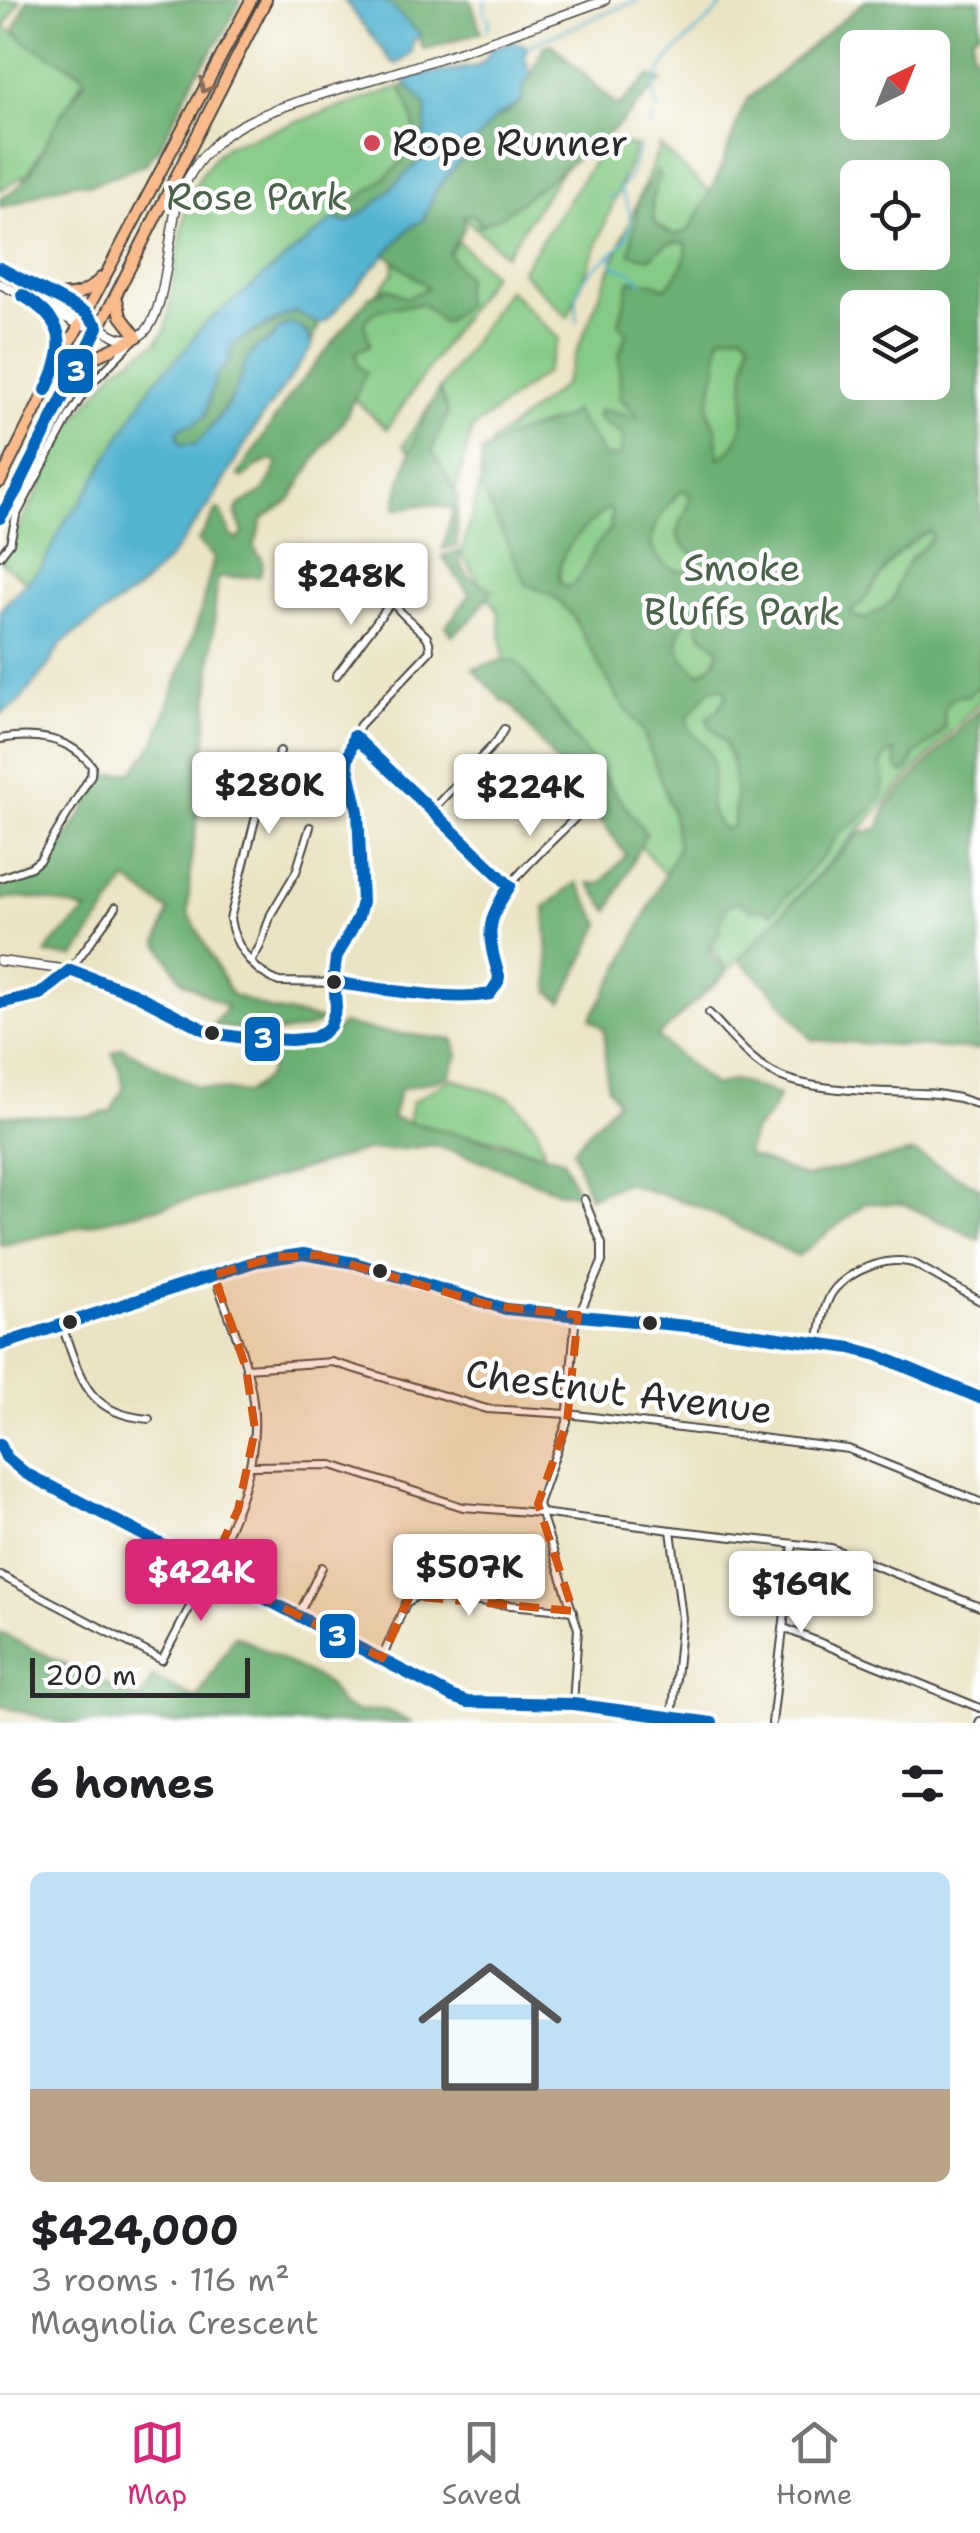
<!DOCTYPE html>
<html lang="en">
<head>
<meta charset="utf-8">
<style>
	body { margin:0; font-family:"Shantell Sans",sans-serif; background:#f6f6f6; color:#202124; height:100vh; display:flex; flex-direction:column; font-size:38px; white-space:nowrap }
	* { box-sizing:border-box; margin:0 }
	p { font-size:32px; color:#757577 }
	.icon { flex:none; width:55px; height:55px; fill:none; stroke:currentColor; stroke-width:2; stroke-linecap:round; stroke-linejoin:round }
	.map { position:relative; height:1723px; overflow:hidden }
	.drawer { display:flex; flex-direction:column; background:#fff; flex:1 }
	.drawer>* { flex:none }
	.needle { width:65px; rotate:43deg }
	.controls { position:absolute; left:840px; top:30px; display:grid; gap:20px }
	.controls a { display:grid; place-items:center; width:110px; height:110px; border-radius:15px; background:#fff; box-shadow:0 10px 40px #0002; font-size:50px }
	.scale { position:absolute; left:30px; bottom:25px; width:220px; box-sizing:border-box; padding-left:10px; border:5px solid #2b2b2b; border-top:0; font-size:28px; line-height:35px; white-space:nowrap; color:#2b2b2b; -webkit-text-stroke:8px #fff; paint-order:stroke }
	.price { position:absolute; translate:-50% -85px; padding:0 22px; border-radius:10px; background:#fff; color:#222; font-size:32px; line-height:65px; filter:drop-shadow(0 2px 5px #0008) }
	.price::after { content:''; position:absolute; left:50%; top:60px; width:30px; height:22px; margin-left:-15px; background:inherit; clip-path:polygon(0 0,100% 0,50% 100%) }
	.price.on { background:#db2777; color:#fff }
	ul { padding:0; list-style:none }
	li { display:grid; align-content:center; gap:20px; height:530px; padding:0 30px }
	li span { display:grid; place-items:center; height:310px; border-radius:15px; color:#555 }
	li>.icon { margin-inline-start:auto }
	span .icon { width:180px; height:180px; fill:#fffc; stroke-width:1 }
	li b { font-size:42px }
	h2 { display:flex; justify-content:space-between; align-items:center; height:120px; padding:0 30px; font-size:42px }
	.tab-bar { display:flex; justify-content:space-around; align-items:center; height:140px; border-top:2px solid #e0e0e0; background:#fff; font-size:28px; color:#757577 }
	.tab-bar a { display:grid; justify-items:center; gap:5px }
	.tab-bar .on { color:#db2777 }
	.map>svg:first-child { display:block }
	.green { fill:#86cb85; stroke:#587b58; stroke-width:2.5 }
	.forest { fill:#6caf72; stroke:#4c6d4e; stroke-width:2.5; fill-rule:evenodd }
	.water { fill:#52b4d0; stroke:#3e707e; stroke-width:2.5 }
	.lines { fill:none; stroke-linecap:round; stroke-linejoin:round }
	.stream { stroke:#52b4d0; stroke-width:2.5 }
	.minor-casing { stroke:#484742; stroke-width:10 }
	.tertiary-casing { stroke:#484742; stroke-width:11 }
	.trunk-casing { stroke:#484742; stroke-width:14 }
	.minor { stroke:#fff; stroke-width:6 }
	.tertiary { stroke:#fff; stroke-width:8 }
	.trunk { stroke:#fabb8c; stroke-width:10 }
	.bus-1-casing { stroke:#fff; stroke-width:20 }
	.bus-1 { stroke:#0065bd; stroke-width:12 }
	.oneway { stroke:#886c57 }
	.marked { fill:#d5540f; fill-opacity:0.2; stroke:#d5540f; stroke-width:8; stroke-dasharray:20 12; stroke-linejoin:round }
	.poi-dot { fill:#d1495b; stroke:#fff; stroke-width:4 }
	.bus-dot { fill:#2b2b2b; stroke:#fff; stroke-width:4 }
	.labels { text-anchor:middle; stroke-width:9; stroke-linejoin:round; paint-order:stroke }
	.poi-label { font-size:38px; fill:#2b2b2b; stroke:#fff; text-anchor:start }
	.park-label { font-size:38px; fill:#4b634a; stroke:#fff }
	.street-label { font-size:38px; fill:#2b2b2b; stroke:#fff }
	.line-badge { stroke:#fff; stroke-width:4 }
	.badge-label { font-size:28px; text-anchor:middle; font-weight:bold; fill:#fff }
</style>
</head>
<body>
<div class="map">
<svg width="980" height="1723" viewBox="0 0 980 1723">
	<rect width="100%" height="100%" fill="#fff"/>
	<filter id="ink" filterUnits="userSpaceOnUse"><feTurbulence type="fractalNoise" baseFrequency=".01" numOctaves="2"/><feDisplacementMap in="SourceGraphic" scale="20" xChannelSelector="R" yChannelSelector="G"/><feConvolveMatrix kernelMatrix="1 2 1 2 8 2 1 2 1" color-interpolation-filters="sRGB"/></filter>
	<filter id="wash" filterUnits="userSpaceOnUse"><feTurbulence type="fractalNoise" baseFrequency=".0048" numOctaves="4" result="noise"/><feDisplacementMap in="SourceGraphic" scale="40" xChannelSelector="R" yChannelSelector="G"/><feGaussianBlur stdDeviation="2.25" result="paint"/><feColorMatrix in="noise" values="0 0 0 0 0 0 0 0 0 0 0 0 0 0 0 0 0 1.4 0 .05"/><feComposite in="paint" operator="in"/></filter>
	<g filter="url(#wash)">
		<rect width="100%" height="100%" fill="#ebe4c4"/>
		<!-- green -->
		<g class="green">
			<path d="M0,0H20L4,27L85,76L28,173L0,190Z"/>
			<path d="M412,83L430,108L433,128L47,580L0,610L26,582L1,562L74,421L117,368L156,343L166,329L186,207C195,182 207,163 226,146Z"/>
			<path d="M606,143L636,146L568,317L521,271Z"/>
			<path d="M660,146L857,330L858,382L980,444V701L727,972L680,894L541,722L505,674L499,613L461,554L492,442L563,386Z"/>
			<path d="M571,157L505,255L445,200Z"/>
			<path d="M434,219L492,274L387,429L319,366L393,273L395,252Z"/>
			<path d="M508,289L559,339L545,373L472,429L455,495L403,445Z"/>
			<path d="M452,1078L512,1099L536,1126L545,1155L500,1140L458,1134L408,1122L412,1102Z"/>
		</g>
		<!-- forest -->
		<g class="forest">
			<path d="M27,0H241L221,38L196,74L159,149L152,154L146,164L90,185L78,182L47,190L15,204L0,207V198C31,188 42,147 57,121C65,107 76,94 85,81L82,73L28,44L14,31Z"/>
			<path d="M383,0H471L481,32L424,50L418,36Z"/>
			<path d="M866,0H980V31L973,35L972,49L980,64V685L967,696C947,694 942,710 945,727L935,739L914,756L909,769L903,773L898,770L894,751L886,756L881,765L884,775L883,794L871,809L852,826L840,831L828,851L771,913L764,909L752,910L738,901L726,907L720,923L721,931L710,947L712,956L727,973L657,1037L714,1086L734,1080L779,1095L769,1116L753,1131L747,1155L805,1177L913,1152L980,1188V1240L904,1204L866,1203L798,1256L698,1206L625,1183L589,1197L573,1149L617,1101L607,1085L604,1029L591,1018L618,972L678,847L673,814L643,731L618,699L572,615L553,596L526,584L480,485L482,453L510,436L567,417L573,410L605,457L620,456L623,437L597,417L600,410L639,417L620,398L619,355L626,333L619,323L630,280L652,282L665,288C677,276 689,260 686,243C670,239 661,247 651,258L630,254L638,200L657,171L660,178C651,195 651,206 656,224L673,235L688,231C703,208 714,185 724,160C732,140 736,120 747,100ZM858,48H932V122H858ZM858,178H932V252H858ZM858,308H932V382H858ZM743,333L750,340C749,351 746,361 745,372C743,401 750,442 719,458L716,428L711,419L708,407L717,367L719,339L724,335ZM684,490L690,495C692,511 670,527 681,542C685,549 694,554 700,560L697,566C686,572 678,573 668,566C641,548 651,528 668,506C673,499 676,494 684,490ZM608,508L612,511L610,529L596,546L578,580L567,587L560,583C553,552 586,526 608,508ZM930,531L932,538C925,548 916,551 909,561C905,568 899,576 897,584C895,589 896,595 893,599C890,605 873,612 866,619L853,616L851,612C870,599 876,578 891,561C902,548 915,539 930,531ZM689,616H695L700,632L719,649L715,662L700,674C675,654 670,642 689,616ZM718,688L724,689L727,695L718,710L706,718C709,729 719,733 725,744C738,767 736,801 733,826L724,830C698,805 719,788 712,759C708,742 688,737 687,718L710,690Z"/>
			<path d="M552,44L618,107L649,76L662,80L617,127L502,216L479,226C479,217 475,215 467,214L462,217L465,227L449,254L466,278L463,296L465,305L443,323L423,304C402,307 375,304 364,323L370,345L356,352L357,364L366,373L343,422L323,447L290,500L263,519L254,547L263,561L260,576L217,578L203,783L191,859L188,912L231,994L271,1010L323,1020C293,1042 246,1029 212,1026L227,1007L182,981L158,942L169,911L127,880L75,957L46,954L50,945L87,911C60,903 28,893 0,900V888L46,871L106,776L134,771L155,742L198,621L214,558L198,541L217,510L221,511L231,535L238,540L243,533L236,515L237,507L263,492L277,466L276,462L272,460L257,466L244,478L238,475L290,396L369,297L389,288L407,298L428,288L386,254L411,227L423,220L436,190L494,119L506,114L522,101L524,84L531,76L544,46Z"/>
			<path d="M408,85L427,107L425,157L374,205L347,223L336,219L337,213C360,195 413,166 414,134C415,118 407,102 401,88Z"/>
			<path d="M296,311L319,324L313,342L307,332L290,324L284,326L269,341L256,348L247,361L235,392L203,439L194,445H182L178,439V430L209,403L215,377L227,364L231,349L237,342L276,322L286,314Z"/>
			<path d="M439,389L448,413L432,449L457,495V546L443,549L453,509L428,504L395,509C403,465 418,427 439,389Z"/>
			<path d="M459,551C459,576 473,580 493,590L470,621L452,635L446,626L470,595L442,556Z"/>
			<path d="M502,660L516,661L646,833L609,911L589,883L600,884L626,855L603,823L588,813L583,797L511,704L504,702L473,669Z"/>
			<path d="M980,708V1050L812,1040L776,995L739,959L861,832C891,828 875,828 887,806Z"/>
			<path d="M577,882L601,924L562,1002L550,992L545,907Z"/>
			<path d="M342,1024L376,1031L454,1040L458,1056L448,1077L400,1089L392,1118L563,1159L578,1195L557,1191L477,1159L432,1145L404,1149L366,1150L252,1185L0,1246V1115L88,1117L111,1111L124,1087L119,1067L112,1053L122,1048L198,1087L246,1093C267,1079 274,1076 271,1049L305,1048L324,1043Z"/>
			<path d="M0,1633L140,1700L153,1677L197,1699L235,1635L328,1684L341,1705L357,1712L385,1710L413,1723H62L0,1706Z"/>
		</g>
		<!-- water -->
		<g class="water">
			<path d="M344,0C355,0 370,0 380,0C395,4 406,25 421,34L413,41C414,55 408,57 397,64L391,61Z"/>
			<path d="M512,41L527,46L525,57L531,76L524,84L522,101L494,119L436,190L423,220L411,227L401,237L326,321L319,324L296,312C287,314 240,338 235,344C228,352 230,351 231,360L215,377L205,416L193,425H186L178,430V439L182,445L189,443L194,445C207,436 229,405 236,390C242,376 245,359 256,348C267,338 259,349 270,341C272,339 278,330 280,329C295,316 310,333 312,347L254,429L210,504L168,560L138,589L62,643L46,669L18,703L0,715V610L43,565L67,518L82,501L152,384L187,348L201,327L334,219L347,223L374,205L424,157L427,107L404,80L423,72L436,73L478,66L487,58L490,49Z"/>
		</g>
		<g class="lines">
			<!-- stream -->
			<g class="stream">
				<path d="M485,0V13L490,21L487,30"/>
				<path d="M526,47L638,0"/>
				<path d="M657,111L658,108C639,64 706,32 726,0"/>
				<path d="M649,129L654,118"/>
				<path d="M609,198L614,194"/>
				<path d="M611,255L614,266L629,271L642,282"/>
				<path d="M577,322C577,313 575,299 578,290C587,261 632,254 630,220C629,206 627,200 619,190L629,178L640,146"/>
			</g>
		</g>
	</g>
	<g filter="url(#ink)">
		<g class="lines">
			<!-- minor casing -->
			<g class="minor-casing">
				<g id="minor">
					<path d="M0,556L10,543L16,516L70,415L87,388L131,343"/>
					<path d="M336,676L392,601"/>
					<path d="M354,736L360,725L430,651L429,642L427,637C390,601 381,605 416,562"/>
					<path d="M0,739C34,733 70,737 92,766L91,775L40,860L31,867L0,878"/>
					<path d="M280,751L256,816L230,919C234,945 253,972 279,982L345,983L412,992L475,997L490,994L498,982L499,976C494,959 485,939 489,921C496,890 555,839 577,816"/>
					<path d="M430,812L497,741L504,729"/>
					<path d="M116,907L70,970L117,985L211,1033L232,1037L311,1039L322,1034L332,1023L338,996L335,973L336,958L359,915L362,902L358,811L347,763L354,736L510,886"/>
					<path d="M251,962L260,946L271,914L296,872L310,827"/>
					<path d="M709,1013C728,1033 747,1057 770,1071C806,1094 893,1091 937,1094L959,1098L980,1105"/>
					<path d="M62,1326C81,1377 85,1414 149,1419"/>
					<path d="M818,1344C821,1328 822,1311 830,1296C842,1273 890,1253 915,1264L980,1301"/>
					<path d="M246,1368L332,1362L487,1409L568,1414L848,1449L980,1502"/>
					<path d="M0,1444L6,1457L25,1473C136,1532 246,1590 358,1646C394,1664 428,1692 467,1702L573,1704L712,1723"/>
					<path d="M252,1466L332,1465L463,1507L541,1513L671,1530L831,1548L980,1607"/>
					<path d="M671,1530L682,1618L672,1718"/>
					<path d="M0,1575L162,1660C176,1635 188,1609 202,1584C232,1525 261,1469 253,1401C248,1358 228,1315 214,1275"/>
					<path d="M298,1616L322,1567"/>
					<path d="M784,1628L980,1708"/>
					<path d="M382,1658L406,1603L417,1596L573,1611"/>
					<path d="M573,1704L578,1629L538,1504L567,1422L575,1324L602,1262V1244L584,1199"/>
					<path d="M772,1723L793,1544"/>
					<path d="M979,1723L980,1721"/>
				</g>
			</g>
			<!-- tertiary casing -->
			<g class="tertiary-casing">
				<g id="tertiary">
					<path d="M0,268C27,282 54,295 80,310C94,318 101,331 117,337C123,339 133,339 139,336C167,323 168,230 178,201C185,180 199,159 215,144C250,109 341,90 390,74C462,52 534,26 605,0"/>
					<path d="M0,284L80,325L98,327"/>
					<path d="M0,961L70,970"/>
					<path d="M0,1003L40,994L70,970"/>
					<path d="M0,1345L257,1261L303,1254L334,1258L355,1263L506,1309L708,1328L851,1348L877,1355L980,1398"/>
				</g>
			</g>
			<!-- trunk casing -->
			<g class="trunk-casing">
				<g id="trunk">
					<path d="M52,295C74,297 86,294 101,278"/>
					<path d="M36,302C50,317 64,330 62,352"/>
					<path d="M78,374L93,358L137,337L121,316L116,296"/>
					<path d="M0,482L58,365L251,0"/>
					<path d="M0,518L16,491L266,0"/>
				</g>
			</g>
			<!-- minor -->
			<use href="#minor" class="minor"/>
			<!-- tertiary -->
			<use href="#tertiary" class="tertiary"/>
			<!-- trunk -->
			<use href="#trunk" class="trunk"/>
			<!-- bus-1 casing -->
			<g class="bus-1-casing">
				<g id="bus-1">
					<path d="M0,268L86,313L98,327L16,491L0,518"/>
					<path d="M22,295C67,322 67,345 46,390"/>
					<path d="M0,1003L40,994L70,970L135,994L211,1033L245,1038L291,1040L314,1038L324,1032L330,1026L336,1008L334,975L336,958L358,917L362,902L358,811L347,763L354,736L510,886C485,921 487,936 499,976L498,982L490,994C449,1002 380,988 336,983"/>
					<path d="M0,1345L257,1261L303,1254L355,1263L506,1309L708,1328L851,1348L877,1355L980,1398"/>
					<path d="M0,1444L6,1457L25,1473L453,1697L467,1702L573,1704L712,1723"/>
				</g>
			</g>
			<!-- bus-1 -->
			<use href="#bus-1" class="bus-1"/>
		</g>
		<!-- one-way arrows -->
		<defs><path id="oneway-chevron" d="M-2-3.5L2.5 0L-2 3.5" fill="none" stroke-width="1.6" stroke-linecap="round" stroke-linejoin="round" transform="scale(2.5)"/></defs>
		<use class="oneway" href="#oneway-chevron" transform="translate(206 86) rotate(118)"/>
	</g>
	<!-- marked area -->
	<path class="marked" d="M319,1255L493,1306L578,1315L567,1422L538,1504L573,1611L410,1596L382,1658L209,1570L238,1510L255,1430L246,1368L214,1275L274,1257Z"/>
	<!-- markers -->
	<circle class="poi-dot" cx="372" cy="143" r="10"/>
	<g class="bus-dot">
		<circle cx="334" cy="982" r="9"/>
		<circle cx="212" cy="1033" r="9"/>
		<circle cx="380" cy="1271" r="9"/>
		<circle cx="70" cy="1322" r="9"/>
		<circle cx="650" cy="1323" r="9"/>
	</g>
	<g class="labels">
		<!-- poi labels -->
		<g class="poi-label">
			<text x="392" y="156">Rope Runner</text>
		</g>
		<!-- park labels -->
		<g class="park-label">
			<text x="257" y="210">Rose Park</text>
			<text x="742" y="581">Smoke<tspan x="742" dy="44">Bluffs Park</tspan></text>
		</g>
		<!-- street labels -->
		<g class="street-label">
			<text transform="translate(619 1392) rotate(7)" y="13">Chestnut Avenue</text>
		</g>
	</g>
	<g class="line-badge">
		<rect x="56" y="347" width="39" height="48" rx="10" fill="#0065bd"/>
		<rect x="243" y="1015" width="39" height="48" rx="10" fill="#0065bd"/>
		<rect x="318" y="1612" width="39" height="48" rx="10" fill="#0065bd"/>
	</g>
	<g class="badge-label">
		<text x="76" y="381">3</text>
		<text x="263" y="1048">3</text>
		<text x="337" y="1646">3</text>
	</g>
</svg>
<div class="controls">
<a><svg class="needle" viewBox="-14 -14 28 28"><path d="M0-13l5 13h-10z" fill="#e53935"/><path d="M0 13l5-13h-10z" fill="#757577"/></svg></a>
<a><svg class="icon" aria-label="locate" viewBox="0 0 24 24"><circle cx="12" cy="12" r="6"/><path d="M12 2v4M12 18v4M2 12h4M18 12h4"/></svg></a>
<a><svg class="icon" aria-label="layers" viewBox="0 0 24 24"><path d="M12 4l9 5-9 5-9-5zM3 14l9 5 9-5"/></svg></a>
</div>
<div class="scale">200 m</div>
<b class="price" style="left:351px;top:628px">$248K</b>
<b class="price" style="left:269px;top:837px">$280K</b>
<b class="price" style="left:530px;top:839px">$224K</b>
<b class="price" style="left:469px;top:1619px">$507K</b>
<b class="price on" style="left:201px;top:1624px">$424K</b>
<b class="price" style="left:801px;top:1636px">$169K</b>
</div>
<section class="drawer">
<h2>6 homes<svg class="icon" aria-label="filters" viewBox="0 0 24 24"><path d="M4 7h16M4 17h16"/><circle cx="9" cy="7" r="2"/><circle cx="15" cy="17" r="2"/></svg></h2>
<ul>
<li><span style="background:linear-gradient(#bfe0f5 70%,#b9a48a 0)"><svg class="icon" aria-label="home" viewBox="0 0 24 24"><path d="M3 11l9-7 9 7M6 9v11h12V9"/></svg></span><div><b>$424,000</b><p>3 rooms · 116 m²</p><p>Magnolia Crescent</p></div></li>
</ul>
</section>
<nav class="tab-bar">
<a class="on"><svg class="icon" aria-label="map" viewBox="0 0 24 24"><path d="M3 6l6-2 6 2 6-2v14l-6 2-6-2-6 2zM9 4v14M15 6v14"/></svg>Map</a>
<a><svg class="icon" aria-label="saved" viewBox="0 0 24 24"><path d="M7 4h10v16l-5-4-5 4z"/></svg>Saved</a>
<a><svg class="icon" aria-label="home" viewBox="0 0 24 24"><path d="M3 11l9-7 9 7M6 9v11h12V9"/></svg>Home</a>
</nav>
</body>
</html>
